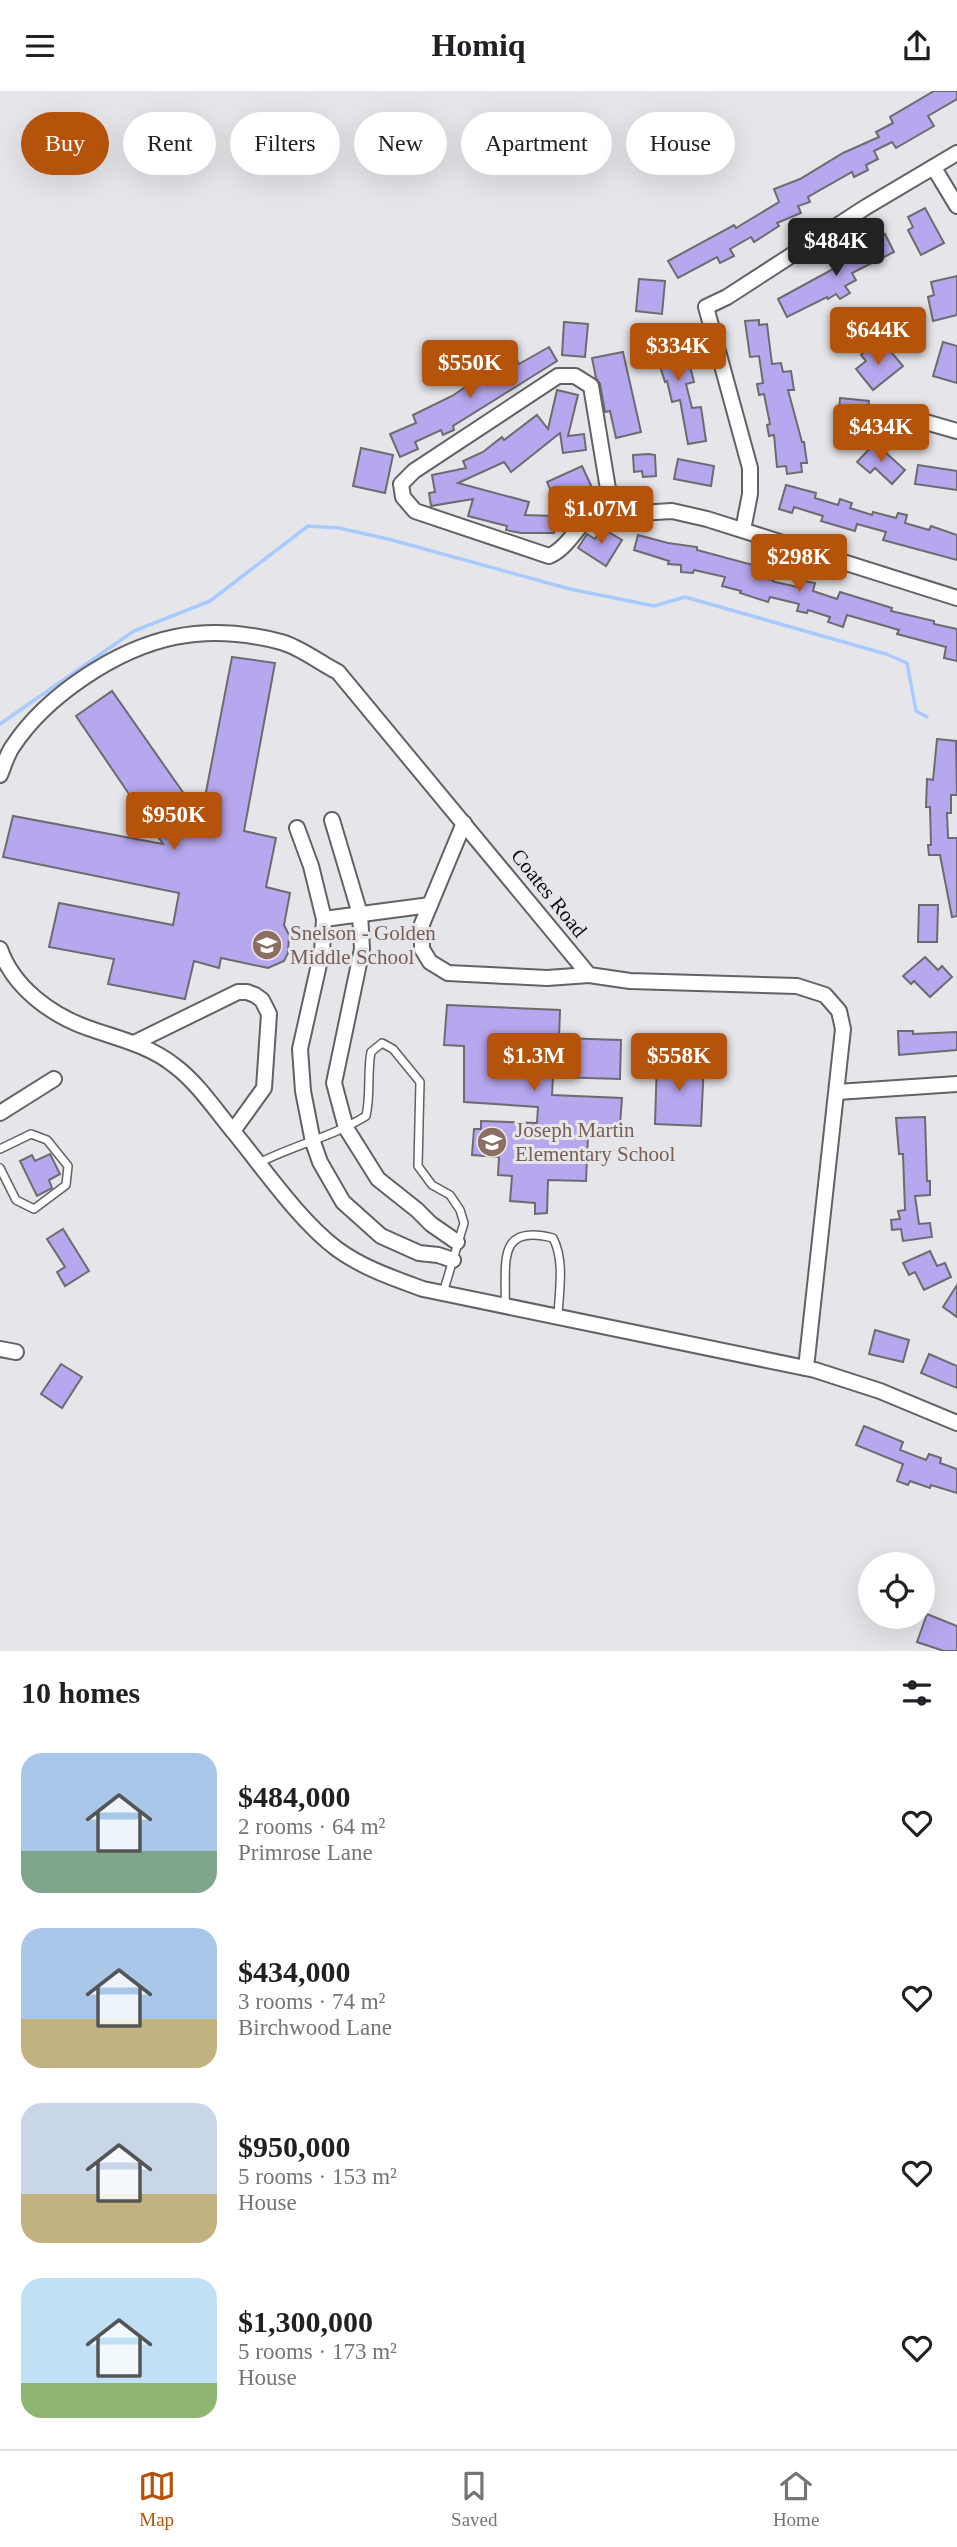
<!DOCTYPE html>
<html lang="en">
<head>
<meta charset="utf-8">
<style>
	body { margin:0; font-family:"Times New Roman",serif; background:#f6f6f6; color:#202124; height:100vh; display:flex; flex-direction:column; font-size:26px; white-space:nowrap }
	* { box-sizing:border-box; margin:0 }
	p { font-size:23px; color:#757577 }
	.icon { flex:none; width:38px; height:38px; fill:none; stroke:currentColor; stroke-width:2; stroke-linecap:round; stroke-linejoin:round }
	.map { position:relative; height:1560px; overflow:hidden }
	.panel { display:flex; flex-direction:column; background:#fff; flex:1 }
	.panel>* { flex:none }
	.banner { position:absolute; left:21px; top:21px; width:915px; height:63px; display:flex; gap:14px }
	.tools { position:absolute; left:858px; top:1461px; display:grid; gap:14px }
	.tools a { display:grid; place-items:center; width:77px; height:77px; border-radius:50%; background:#fff; box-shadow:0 7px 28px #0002; font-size:35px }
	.price { position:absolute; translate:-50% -60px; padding:0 16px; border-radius:7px; background:#b45309; color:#fff; font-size:23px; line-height:46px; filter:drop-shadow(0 2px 4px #0008) }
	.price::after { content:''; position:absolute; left:50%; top:42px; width:21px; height:16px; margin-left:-10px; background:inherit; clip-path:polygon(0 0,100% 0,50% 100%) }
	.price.selected { background:#222; color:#fff }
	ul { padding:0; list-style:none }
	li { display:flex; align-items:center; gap:21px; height:175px; padding:0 21px }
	li span { display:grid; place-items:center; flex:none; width:196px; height:140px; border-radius:21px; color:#555 }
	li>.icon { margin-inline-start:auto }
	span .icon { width:84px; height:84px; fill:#fffc; stroke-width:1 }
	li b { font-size:30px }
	h2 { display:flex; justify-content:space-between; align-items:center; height:84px; padding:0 21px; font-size:30px }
	.pill { padding:0 24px; border-radius:32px; background:#fff; box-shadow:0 7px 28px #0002; font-size:24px; line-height:63px }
	.pill.selected { background:#b45309; color:#fff }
	header { display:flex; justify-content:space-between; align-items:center; height:91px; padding:0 21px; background:#fff; font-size:32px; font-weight:800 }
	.dock { display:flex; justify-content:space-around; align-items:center; height:98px; border-top:2px solid #e0e0e0; background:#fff; font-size:19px; color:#757577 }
	.dock a { display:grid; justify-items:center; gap:4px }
	.dock .selected { color:#b45309 }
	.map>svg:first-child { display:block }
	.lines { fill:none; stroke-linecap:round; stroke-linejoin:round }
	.stream { stroke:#a7cbfe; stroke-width:3.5 }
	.building { fill:#b7a7ee; stroke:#6c6b6f; stroke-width:2 }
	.lane-casing { stroke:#626265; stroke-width:10 }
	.street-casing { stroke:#626265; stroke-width:18 }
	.lane { stroke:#fff; stroke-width:7 }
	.street { stroke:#fff; stroke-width:14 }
	.labels { text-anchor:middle; stroke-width:6; stroke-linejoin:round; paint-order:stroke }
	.street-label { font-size:21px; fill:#0f0f10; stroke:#e6e6ea }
	.education-label { font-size:21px; fill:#785e54; stroke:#e6e6ea; text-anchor:start }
</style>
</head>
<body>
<header><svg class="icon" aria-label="menu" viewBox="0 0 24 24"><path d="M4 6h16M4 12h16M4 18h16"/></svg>Homiq<svg class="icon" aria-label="share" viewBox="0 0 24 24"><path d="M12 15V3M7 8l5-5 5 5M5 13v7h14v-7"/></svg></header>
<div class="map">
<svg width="957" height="1560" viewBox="0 0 957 1560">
	<rect width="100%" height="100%" fill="#e6e6ea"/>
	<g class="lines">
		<!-- stream -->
		<path class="stream" d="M0,633L134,540L210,510L308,435L339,437L388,448L570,498L654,515L685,506L886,563L907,572L916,620L927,626"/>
	</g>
	<!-- building -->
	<g class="building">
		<path d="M934,0H957V8L928,25L934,35L896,57L892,51L874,60L878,68L866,74L868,79L854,86L852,81L808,106L810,111L798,115L801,122L777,132L779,135L754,151L751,146L730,158L734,165L720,172L717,166L678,187L668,170L734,134L736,137L779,111L774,98L800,88L843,62L879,46L876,41L893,32L890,26Z"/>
		<path d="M925,117L944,152L921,164L908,139L913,136L908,126Z"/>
		<path d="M885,143L894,161L852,182L856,189L845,195L850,202L840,208L836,203L828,208L827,206L787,226L778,208L835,177L833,173Z"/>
		<path d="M957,185V224L933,230L928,206L934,204L931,191Z"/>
		<path d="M639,188L665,190L662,223L636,220Z"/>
		<path d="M759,229V234L767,233L772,273L781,272L783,281L791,280L794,299H788L802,351H804L807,372H801L802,381L787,383L786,375L777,376L774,344L769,345L767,334L770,333L764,303L759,304L757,293L763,292L759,265L750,266L745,230Z"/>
		<path d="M564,231L588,233L585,266L562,264Z"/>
		<path d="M667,234L681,278L690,275L694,291L686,293L692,317L701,316L706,350L688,353L680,309L672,311L667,290L665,291L649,240Z"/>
		<path d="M943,251L957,255V292L933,285Z"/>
		<path d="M549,256L557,270L453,335L454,339L443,344L441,339L415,351L418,358L400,366L390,343L416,332L413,324L452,305L514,264L519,273Z"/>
		<path d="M869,256L876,265L887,256L903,275L873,299L856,278L866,270L861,264Z"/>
		<path d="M623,261L641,341L616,347L610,320L605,321L600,293L596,287L592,267Z"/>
		<path d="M557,299L578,304L568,345L584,343L586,359L563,362L560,342L511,381L504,371L458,392L529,411L525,424L554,425V442H521L506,439L507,435L468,425L473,408L431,415L429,402L435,401L432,384L466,377L463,370L483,361L502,346L504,349L537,324L548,338Z"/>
		<path d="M840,307L869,310L865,345L843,343L845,322L839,321Z"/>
		<path d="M875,352L905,379L892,393L875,377L870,382L857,371Z"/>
		<path d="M361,357L393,364L385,402L353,395Z"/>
		<path d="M649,363L655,364L656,385L643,386L642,380L634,381L633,364Z"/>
		<path d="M678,368L714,375L711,395L674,388Z"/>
		<path d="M918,374L957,380V399L915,393Z"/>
		<path d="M582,375L595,403L560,419L547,391Z"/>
		<path d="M786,394L816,402L815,407L838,414L840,408L852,412L850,417L872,424L873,421L896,427L898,422L907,424L905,432L929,439L931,435L957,444V469L883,449L886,441L857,433L855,440L821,430L823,425L794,416L792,422L779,418Z"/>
		<path d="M602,437L622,449L606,475L578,457L587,443L595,448Z"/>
		<path d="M638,444L668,452L697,456V459L764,477L762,484L775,491L798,496L799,489L815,492L813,500L837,508L840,501L892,517L891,520L934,530V533L957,538V570L944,567L946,556L897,543L899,539L847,524L843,536L828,531L830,526L808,519L807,522L797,520L799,513L770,506L768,511L740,502L741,500L722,495L725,486L694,479L693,482L681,481V474L668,473L669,470L634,459Z"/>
		<path d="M232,566L275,572L244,740L276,747L266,796L290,802L284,834L289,844L288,862L284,870L268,877L221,867L219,877L194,870L185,908L108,893L114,868L49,856L59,812L173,834L179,802L3,766L13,725L163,753L76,625L112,600L201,727Z"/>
		<path d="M937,648L956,650L957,704H951V722H947L948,747H957V825L952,826L940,764H929L928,754H931L930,716H926L927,688L933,689Z"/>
		<path d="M919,814H938L937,851H918Z"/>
		<path d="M925,866L938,879L942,875L952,886L930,906L914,890L911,893L903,885Z"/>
		<path d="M447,914L560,919L559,947L621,949L620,988L553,986L552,1004L622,1007L619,1047L588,1045L586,1090L548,1089L547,1122L535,1123V1112L510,1110L512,1085L498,1084L499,1066L472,1064L474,1038H481V1030L537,1032L538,1016L464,1011V955L444,954Z"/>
		<path d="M898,940H913V943L957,941V959L899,964Z"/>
		<path d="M657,969L704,972L701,1035L655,1033Z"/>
		<path d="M925,1026L927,1090H930V1104L915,1105L919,1133L930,1132L932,1146L903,1150L901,1138L892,1139L891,1129L900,1128L898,1120L905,1119L903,1063H899L896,1027Z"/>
		<path d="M50,1063L60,1083L49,1089L52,1097L37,1105L20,1070L32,1064L35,1070Z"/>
		<path d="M63,1138L89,1180L65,1195L57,1181L65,1176L47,1148Z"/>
		<path d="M930,1160L937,1175L945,1172L951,1186L924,1199L915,1181L909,1184L903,1172Z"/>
		<path d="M957,1194V1226L943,1216Z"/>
		<path d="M875,1239L909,1249L903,1271L869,1263Z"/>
		<path d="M929,1263L957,1275V1297L921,1282Z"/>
		<path d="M61,1273L82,1286L62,1317L41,1303Z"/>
		<path d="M864,1335L903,1351L900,1359L926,1369L929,1363L941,1367L940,1372L957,1378V1402L931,1394L930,1397L910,1390L908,1394L897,1390L903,1373L856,1354Z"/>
		<path d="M927,1523L957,1535V1560H944L917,1551Z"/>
	</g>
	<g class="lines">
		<!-- lane casing -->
		<g class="lane-casing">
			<g id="lane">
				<path d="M0,1058L31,1043L47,1049L68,1075L66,1094L34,1118L16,1109L0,1077"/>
				<path d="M259,1072C294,1054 332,1046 366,1025C371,1003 367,982 371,961L382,952L393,958L420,991L418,1075L432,1094L450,1104L460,1119L464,1132L443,1202"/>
				<path d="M505,1215C507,1174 495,1132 553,1147C565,1170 559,1200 558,1225"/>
			</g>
		</g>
		<!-- street casing -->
		<g class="street-casing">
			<g id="street">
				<path d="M934,77L957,115"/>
				<path d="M915,328L957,340"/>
				<path d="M612,422L591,295L575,285H558L414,380L401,393L403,406L415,420L549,465C566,458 576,438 589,425L672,420L707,428L957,507"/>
				<path d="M743,439L750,403V377L706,216L727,206L866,116L957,62"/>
				<path d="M0,684C4,675 7,663 13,655C46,605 116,558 175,546C209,539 247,542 281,551C300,556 320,572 338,581L589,884L630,890L797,895L825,904L839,920L843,938L806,1277"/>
				<path d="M332,729L360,823L362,858L334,992L346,1037L378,1088L417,1119L431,1133L457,1151"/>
				<path d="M464,732L422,833V858L430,871L448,882L547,887L589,884"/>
				<path d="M297,737L311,775L324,828L322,860L300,958L303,1000L313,1051L320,1071L343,1111L381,1145L419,1162L438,1164L453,1169"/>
				<path d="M324,828L430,814"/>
				<path d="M0,858C13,896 51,924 88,937C119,948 149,954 175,975C196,991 212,1014 228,1034C260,1072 298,1129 337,1158C363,1177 393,1187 423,1198L815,1279L880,1300L957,1332"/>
				<path d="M134,952L238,901H247L255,904L262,909L269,923L264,997L233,1040"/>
				<path d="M837,1001L957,993"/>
				<path d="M0,1022L54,988"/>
				<path d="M0,1258L16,1261"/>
			</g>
		</g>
		<!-- lane -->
		<use href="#lane" class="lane"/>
		<!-- street -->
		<use href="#street" class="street"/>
	</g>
	<!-- icons -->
	<defs>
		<g id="school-disc" transform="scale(1.575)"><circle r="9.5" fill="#8d6e63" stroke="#e6e6ea"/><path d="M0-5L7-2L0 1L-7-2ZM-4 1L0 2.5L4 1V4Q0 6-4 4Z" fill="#fff"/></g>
	</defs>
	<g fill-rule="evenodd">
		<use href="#school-disc" x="267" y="854"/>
		<use href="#school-disc" x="492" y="1051"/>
	</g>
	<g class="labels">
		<!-- street labels -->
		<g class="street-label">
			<text transform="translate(549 802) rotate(51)" y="7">Coates Road</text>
		</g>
		<!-- education labels -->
		<g class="education-label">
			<text x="290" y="849">Snelson - Golden<tspan x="290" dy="24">Middle School</tspan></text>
			<text x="515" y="1046">Joseph Martin<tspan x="515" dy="24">Elementary School</tspan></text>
		</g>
	</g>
</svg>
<div class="tools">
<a><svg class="icon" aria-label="locate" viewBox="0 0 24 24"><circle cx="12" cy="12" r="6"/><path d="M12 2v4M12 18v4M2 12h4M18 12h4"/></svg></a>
</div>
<b class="price selected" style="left:836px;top:187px">$484K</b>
<b class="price" style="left:878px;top:276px">$644K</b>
<b class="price" style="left:678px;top:292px">$334K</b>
<b class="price" style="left:470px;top:309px">$550K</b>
<b class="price" style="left:881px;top:373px">$434K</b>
<b class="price" style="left:601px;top:455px">$1.07M</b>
<b class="price" style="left:799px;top:503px">$298K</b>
<b class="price" style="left:174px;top:761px">$950K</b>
<b class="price" style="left:534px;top:1002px">$1.3M</b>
<b class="price" style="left:679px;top:1002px">$558K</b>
<div class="banner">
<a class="pill selected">Buy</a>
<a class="pill">Rent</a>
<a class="pill">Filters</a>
<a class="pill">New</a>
<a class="pill">Apartment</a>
<a class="pill">House</a>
</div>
</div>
<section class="panel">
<h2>10 homes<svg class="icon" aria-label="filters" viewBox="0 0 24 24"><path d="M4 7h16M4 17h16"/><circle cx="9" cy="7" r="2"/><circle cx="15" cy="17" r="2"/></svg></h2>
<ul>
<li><span style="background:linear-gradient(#a9c7e8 70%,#7fa58c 0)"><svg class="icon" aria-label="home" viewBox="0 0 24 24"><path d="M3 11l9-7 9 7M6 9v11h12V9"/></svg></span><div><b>$484,000</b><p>2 rooms · 64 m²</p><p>Primrose Lane</p></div><svg class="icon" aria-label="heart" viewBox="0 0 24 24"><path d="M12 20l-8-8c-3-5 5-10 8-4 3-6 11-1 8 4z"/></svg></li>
<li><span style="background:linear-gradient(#a9c7e8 65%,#c2b280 0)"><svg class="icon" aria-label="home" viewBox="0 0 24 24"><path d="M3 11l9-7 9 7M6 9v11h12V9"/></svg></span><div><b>$434,000</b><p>3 rooms · 74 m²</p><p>Birchwood Lane</p></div><svg class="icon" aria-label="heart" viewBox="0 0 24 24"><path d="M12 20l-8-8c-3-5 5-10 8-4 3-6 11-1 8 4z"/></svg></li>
<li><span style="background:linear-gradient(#c9d6e8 65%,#c2b280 0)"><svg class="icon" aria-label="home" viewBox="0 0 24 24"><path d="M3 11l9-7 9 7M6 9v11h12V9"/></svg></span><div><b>$950,000</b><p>5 rooms · 153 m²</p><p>House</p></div><svg class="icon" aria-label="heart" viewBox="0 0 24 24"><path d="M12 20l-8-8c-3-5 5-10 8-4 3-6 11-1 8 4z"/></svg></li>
<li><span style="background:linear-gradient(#bfe0f5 75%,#8fb573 0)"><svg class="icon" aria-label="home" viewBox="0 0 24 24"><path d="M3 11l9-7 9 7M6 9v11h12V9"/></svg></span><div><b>$1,300,000</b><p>5 rooms · 173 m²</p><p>House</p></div><svg class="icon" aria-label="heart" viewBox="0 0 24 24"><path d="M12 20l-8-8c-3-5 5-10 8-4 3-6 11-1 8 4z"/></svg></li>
</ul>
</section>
<nav class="dock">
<a class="selected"><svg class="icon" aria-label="map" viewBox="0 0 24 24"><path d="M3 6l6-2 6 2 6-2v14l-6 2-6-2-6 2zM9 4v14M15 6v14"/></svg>Map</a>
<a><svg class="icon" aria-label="saved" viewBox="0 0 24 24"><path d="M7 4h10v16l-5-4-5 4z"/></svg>Saved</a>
<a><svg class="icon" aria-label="home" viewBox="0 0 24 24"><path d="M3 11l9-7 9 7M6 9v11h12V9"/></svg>Home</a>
</nav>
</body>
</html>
